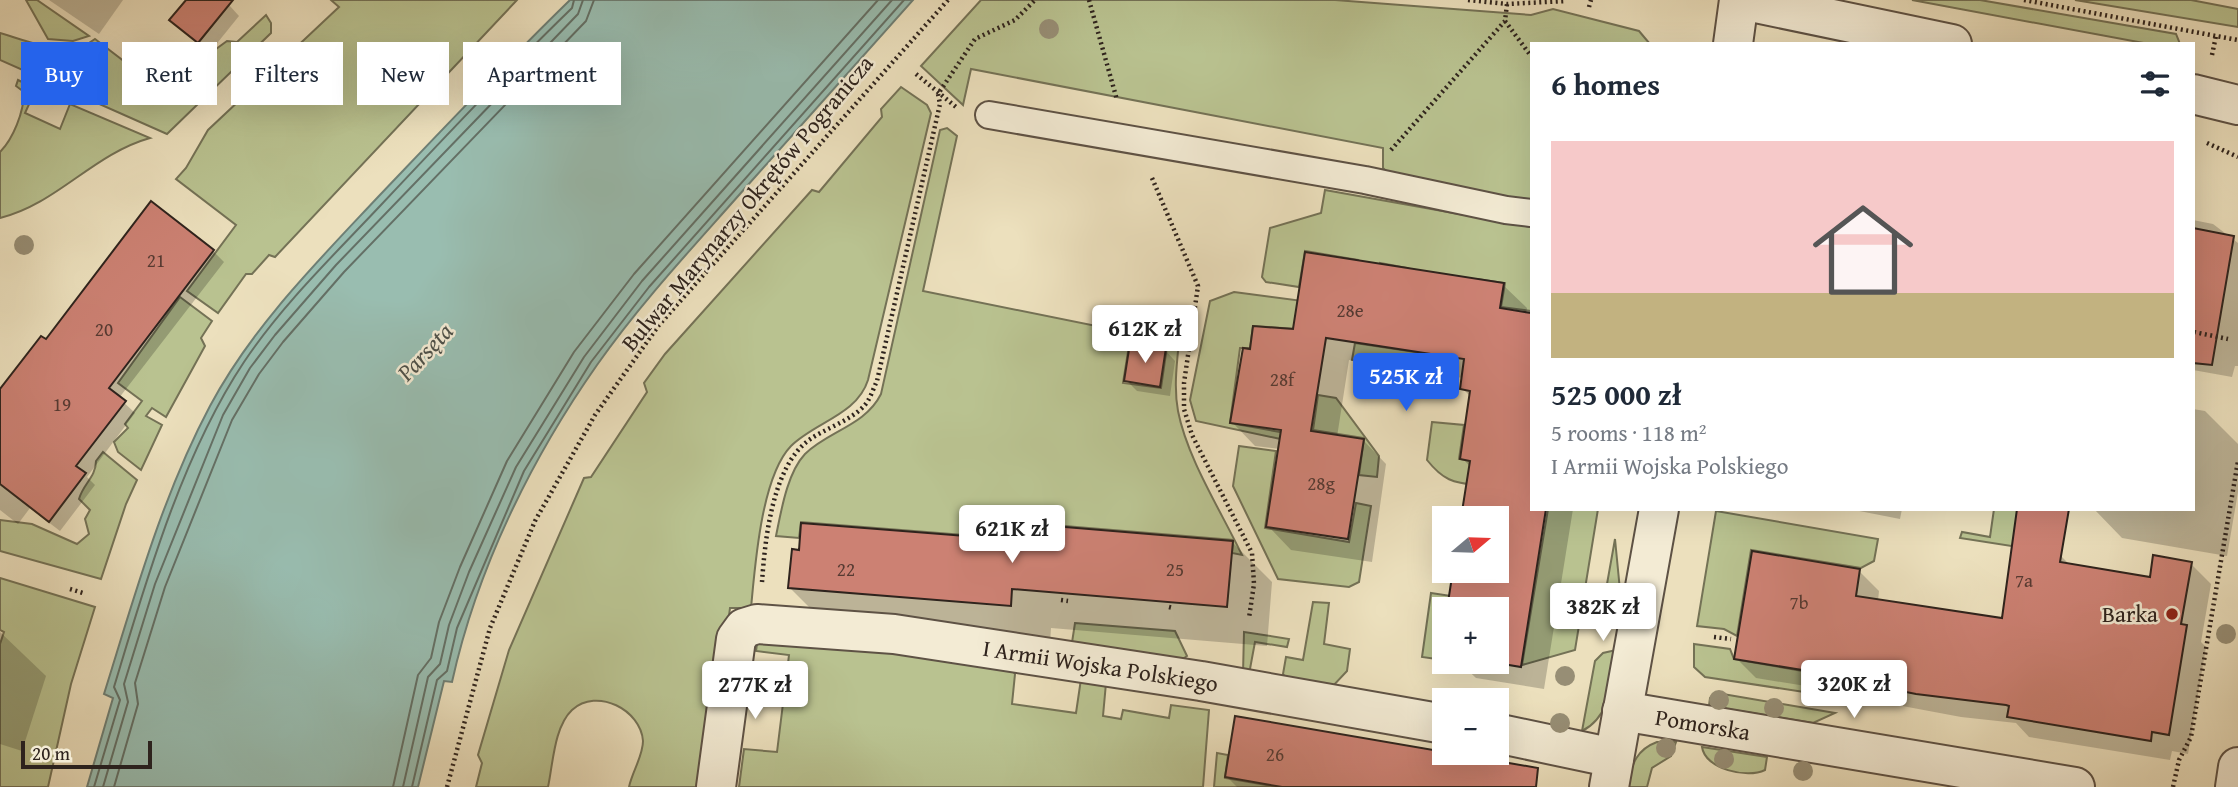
<!DOCTYPE html>
<html lang="en">
<head>
<meta charset="utf-8">
<style>
	body { margin:0; font-family:"Gentium Book Plus",serif; background:#f2f2f3; color:#1f2937; height:100vh; display:flex; flex-direction:column; font-size:26px; white-space:nowrap }
	* { box-sizing:border-box; margin:0 }
	p { font-size:23px; color:#747a83 }
	.icon { flex:none; width:38px; height:38px; fill:none; stroke:currentColor; stroke-width:2; stroke-linecap:round; stroke-linejoin:round }
	.map { position:relative; flex:1; overflow:hidden }
	.drawer { position:absolute; left:1530px; top:42px; width:665px; height:469px; display:flex; flex-direction:column; background:#fff; border-radius:0px; box-shadow:0 7px 28px #0002 }
	.drawer>* { flex:none }
	.guide { position:absolute; left:21px; top:42px; width:665px; height:63px; display:flex; gap:14px }
	.needle { width:46px; rotate:71deg }
	.fabs { position:absolute; left:1432px; top:506px; display:grid; gap:14px }
	.fabs a { display:grid; place-items:center; width:77px; height:77px; border-radius:0px; background:#fff; box-shadow:0 7px 28px #0002; font-size:35px }
	.scale { position:absolute; left:21px; bottom:18px; width:131px; box-sizing:border-box; padding-left:7px; border:4px solid #2e231d; border-top:0; font-size:19px; line-height:24px; white-space:nowrap; color:#2e231d; -webkit-text-stroke:5px #f3ebd4; paint-order:stroke }
	.price { position:absolute; translate:-50% -60px; padding:0 16px; border-radius:7px; background:#fff; color:#222; font-size:23px; line-height:46px; filter:drop-shadow(0 2px 4px #0008) }
	.price::after { content:''; position:absolute; left:50%; top:42px; width:21px; height:16px; margin-left:-10px; background:inherit; clip-path:polygon(0 0,100% 0,50% 100%) }
	.price.current { background:#2563eb; color:#fff }
	ul { padding:0; list-style:none }
	li { display:grid; align-content:center; gap:14px; height:371px; padding:0 21px }
	li span { display:grid; place-items:center; height:217px; border-radius:0px; color:#555 }
	li>.icon { margin-inline-start:auto }
	span .icon { width:126px; height:126px; fill:#fffc; stroke-width:1 }
	li b { font-size:30px }
	h2 { display:flex; justify-content:space-between; align-items:center; height:84px; padding:0 21px; font-size:30px }
	.pill { padding:0 24px; border-radius:0px; background:#fff; box-shadow:0 7px 28px #0002; font-size:24px; line-height:63px }
	.pill.current { background:#2563eb; color:#fff }
	.map>svg:first-child { display:block }
	.green { fill:#b9c290; stroke:#747256; stroke-width:2 }
	.water { fill:#99bdb0; stroke:#6e7f75; stroke-width:2 }
	.shadow { fill:#0003 }
	.lines { fill:none; stroke-linecap:round; stroke-linejoin:round }
	.shore { stroke:#647066; stroke-width:2 }
	.building { fill:#cc8173; stroke:#2e231d; stroke-width:2 }
	.service-casing { stroke:#5e5245; stroke-width:30 }
	.minor-casing { stroke:#5e5245; stroke-width:42 }
	.tertiary-casing { stroke:#5e5245; stroke-width:42 }
	.path { stroke:#2e231d; stroke-width:4.5; stroke-dasharray:2 3.5; stroke-linecap:butt }
	.service { stroke:#f3ebd4; stroke-width:26 }
	.minor { stroke:#f3ebd4; stroke-width:38 }
	.tertiary { stroke:#f3ebd4; stroke-width:38 }
	.tree { fill:#978e75 }
	.poi-dot { fill:#8f2418; stroke:#f3ebd4; stroke-width:2.5 }
	.labels { text-anchor:middle; stroke-width:5; stroke-linejoin:round; paint-order:stroke }
	.number-label { font-size:19px; fill:#563a32 }
	.street-label { font-size:23px; fill:#2e231d; stroke:#f3ebd4 }
	.poi-label { font-size:23px; fill:#2e231d; stroke:#f3ebd4; text-anchor:end }
	.water-label { font-size:24px; font-style:italic; fill:#4e5149; stroke:#f3ebd4 }
</style>
</head>
<body>
<div class="map">
<svg width="2238" height="787" viewBox="0 0 2238 787">
	<rect width="100%" height="100%" fill="#ece0bd"/>
	<filter id="stains"><feTurbulence type="fractalNoise" baseFrequency=".00286" numOctaves="4"/><feColorMatrix values="0 0 0 0 .2 0 0 0 0 .09 0 0 0 0 .02 0 0 0 .5 -.17"/></filter>
	<radialGradient id="worn" r=".72"><stop offset=".6" stop-color="#630" stop-opacity="0"/><stop offset="1" stop-color="#630" stop-opacity=".3"/></radialGradient>
	<!-- green -->
	<g class="green">
		<path d="M26,0H37L89,36L73,41L48,39Z"/>
		<path d="M331,0H517L275,257L269,255L252,274H246L218,313L187,291L236,225L176,179L186,168L208,130L339,7Z"/>
		<path d="M981,0H1335L1531,15L1553,9L1639,31L1650,44H1531V201L1391,176L1383,168V148L971,69L963,105L921,66Z"/>
		<path d="M1912,0H1980L2176,34L2180,44H2149Z"/>
		<path d="M2075,0H2191L2238,9V27Z"/>
		<path d="M266,15L271,23V33L167,134L0,60V33C28,41 69,60 95,39L159,88L189,50L205,57L227,41L237,42Z"/>
		<path d="M18,80L36,89L25,113L60,129L70,104L150,138C93,154 57,204 0,218V152C13,139 24,112 24,92L16,86Z"/>
		<path d="M901,87L927,105L931,113L868,380C857,415 815,422 791,446C761,477 755,567 751,608H730L706,787H629C632,772 643,756 643,741C641,710 597,687 572,710C554,727 553,764 548,787H476L482,763L478,755L509,650L584,478L591,477L647,392L644,383L665,354L812,190L819,192L882,117L881,109Z"/>
		<path d="M947,128L957,136L923,291L1131,333L1123,383L1161,388L1168,340L1172,341L1174,329L1180,330C1178,356 1173,384 1178,411C1187,458 1221,511 1242,555L1232,553L1233,540L1017,522L1015,539L801,522L799,538L776,536C781,512 787,473 805,454C828,431 865,426 881,394L940,130Z"/>
		<path d="M1325,190L1531,227V311L1501,307L1505,283L1478,279L1475,292L1407,268L1380,263L1377,276L1358,260L1305,251L1299,287L1266,282L1262,277L1270,228L1321,213Z"/>
		<path d="M1234,292L1303,301L1298,329L1253,326L1250,348H1240L1230,423L1291,434L1290,441L1196,421L1190,400L1210,301Z"/>
		<path d="M180,297L212,321L201,338L205,346L166,417L152,408L146,416L162,425L141,470L118,452L114,442L128,428L125,424L142,401L118,383Z"/>
		<path d="M1355,343L1429,354L1427,372L1352,360Z"/>
		<path d="M1318,395L1336,398L1379,456L1377,477L1359,475L1364,438L1313,430Z"/>
		<path d="M1432,422L1464,425L1459,459L1482,462L1477,485C1453,483 1443,480 1427,460Z"/>
		<path d="M1239,446L1276,451L1265,528L1349,542L1356,503L1371,506L1359,582L1349,587L1278,579L1233,486Z"/>
		<path d="M103,452L137,480L126,504L101,579L0,551V520L32,524L77,544L89,534L85,519L90,510L79,499C83,484 96,477 96,461Z"/>
		<path d="M1548,509H1598L1575,650L1522,665Z"/>
		<path d="M1994,509H2067L2044,551L1960,538L1962,532L1990,537Z"/>
		<path d="M1716,511L1878,539L1874,561L1861,568L1751,550L1737,636L1724,629L1697,626Z"/>
		<path d="M1615,539L1622,611L1620,620L1605,617L1602,612Z"/>
		<path d="M0,578L95,607L71,684L48,787H0V644L4,632L0,630Z"/>
		<path d="M1431,593L1458,597L1457,609H1444L1439,653L1444,654V660L1422,657Z"/>
		<path d="M1313,602L1329,603L1324,644L1350,649L1347,671L1332,687L1286,678L1283,674L1286,657L1303,660Z"/>
		<path d="M1075,623L1175,631L1187,656L1177,663L1071,649Z"/>
		<path d="M1244,632L1289,639L1287,647L1255,642L1250,669L1243,674Z"/>
		<path d="M761,642L890,650L1012,670L1015,674L1012,704L1076,713L1081,679L1106,683L1103,716L1121,719L1123,710L1169,718L1171,705L1209,710L1203,787H739L744,749L777,752L789,655L756,651L757,644Z"/>
		<path d="M1694,644L1730,649L1734,659L1843,678L1833,689L1817,694L1705,677L1694,667Z"/>
		<path d="M1616,650C1611,680 1612,716 1582,731L1595,661L1603,653Z"/>
		<path d="M1717,693L1835,713L1813,723L1709,706L1710,698Z"/>
		<path d="M1657,742H1676L1671,756L1652,768L1647,787H1626C1632,766 1635,750 1657,742Z"/>
		<path d="M1702,747L1767,757L1765,770C1747,779 1705,769 1702,747Z"/>
		<path d="M1217,753L1228,755L1225,778L1278,787H1214Z"/>
	</g>
	<!-- water -->
	<path class="water" d="M570,0H913C858,62 803,124 747,186C696,244 642,301 597,365C531,459 477,569 452,682L444,681L418,787H87L113,698L104,694C134,598 162,496 210,406C252,327 317,262 378,197C441,131 504,64 570,0Z"/>
	<!-- shadow -->
	<g class="shadow">
		<path d="M49,0H123L99,34Z"/>
		<path d="M188,0L229,5L239,16L210,52L172,20Z"/>
		<path d="M2193,220L2213,224L2238,243V366H2235L2232,377L2193,370Z"/>
		<path d="M213,251L224,262L119,398L135,413L87,477L95,485L60,531L30,508L18,524L0,510V391L46,342Z"/>
		<path d="M1503,285L1527,308L1526,313L1531,314V509H1573L1544,689L1476,678L1459,662H1496V609H1460L1496,570V518H1475L1482,479L1462,458L1471,397L1462,388L1463,378L1349,360L1337,437L1363,440L1386,464L1372,562L1291,550L1268,526L1280,449L1255,446L1232,422L1252,351L1295,331Z"/>
		<path d="M1165,350L1175,361L1170,396L1137,391L1126,380Z"/>
		<path d="M2193,409L2205,411L2238,444V492L2227,556L2122,538L2094,509H2193Z"/>
		<path d="M1849,509H1902L1900,519Z"/>
		<path d="M1018,542H1232L1272,582L1267,646L1051,628L1050,645L830,628L790,588L800,552Z"/>
		<path d="M2061,556L2071,566L2151,579L2191,564L2211,584L2201,642L2206,647L2188,754L2172,751L2170,760L2029,737L2016,723L1961,717L1897,705L1892,700L1756,678L1736,658L1859,571L1879,591L1878,601L2003,620Z"/>
		<path d="M0,632L46,676L22,751L0,744Z"/>
		<path d="M1227,777L1529,787H1237Z"/>
	</g>
	<g class="lines">
		<!-- shore -->
		<g class="shore">
			<path d="M94,787L120,700L114,687C146,581 182,455 244,362C282,305 333,256 380,206C443,139 506,72 572,8L574,0"/>
			<path d="M103,787L128,702L124,684L155,584L223,415L250,368L275,335L336,265L578,14L583,0"/>
			<path d="M114,787L138,704L135,683L165,587L232,420L259,374L283,342L344,272L586,21L594,0"/>
			<path d="M393,787L418,675L431,658L439,622L460,567L507,461L574,352L634,274L878,0"/>
			<path d="M403,787L428,677L440,664L449,625L469,572L516,467L584,357L642,281L892,0"/>
			<path d="M412,787L437,680L447,671L457,628L524,471L591,362L649,287L904,0"/>
		</g>
	</g>
	<!-- building -->
	<g class="building">
		<path d="M186,0H233L198,43L169,20Z"/>
		<path d="M151,201L214,250L109,388L126,401L76,466L86,473L49,522L0,484V389L41,336L46,339Z"/>
		<path d="M2193,228L2234,236L2212,365L2193,363Z"/>
		<path d="M1305,252L1504,283L1500,308L1531,313V509H1546L1521,667L1491,662H1496V609H1447L1453,570H1496V518H1461L1470,461L1460,459L1470,391L1460,389L1464,359L1326,338L1311,431L1364,439L1348,539L1266,527L1281,430L1230,423L1243,348L1250,349L1253,326L1293,329Z"/>
		<path d="M1130,343L1166,348L1160,387L1124,381Z"/>
		<path d="M2017,509H2069L2060,562L2150,577L2153,555L2192,562L2181,624L2187,625L2169,735L2152,732L2151,741L2007,717L2009,706L2006,705L1916,694L1876,686V682L1734,659L1752,551L1860,569L1856,596L2002,618Z"/>
		<path d="M801,523L1016,540L1017,523L1233,541L1227,607L1012,589L1011,606L788,588L792,549L799,550Z"/>
		<path d="M1235,716L1538,768L1536,787H1282L1225,777Z"/>
	</g>
	<g class="lines">
		<!-- service casing -->
		<g class="service-casing">
			<path id="service" d="M989,115L1365,180L1506,210L1531,213"/>
		</g>
		<!-- minor casing -->
		<g class="minor-casing">
			<g id="minor">
				<path d="M1733,44L1739,0"/>
				<path id="s1" d="M1622,711L2075,787"/>
				<path d="M1496,733L1614,758"/>
				<path id="s2" d="M716,787L736,639L744,628L757,624L894,634L1201,681L1444,724"/>
				<path d="M1609,787L1659,509"/>
			</g>
		</g>
		<!-- tertiary casing -->
		<g class="tertiary-casing">
			<g id="tertiary">
				<path d="M1741,0L1952,44"/>
				<path d="M2193,94L2238,105"/>
				<path d="M2235,787L2238,767"/>
			</g>
		</g>
		<!-- path -->
		<g class="path">
			<path d="M1089,0L1117,100"/>
			<path d="M1468,0L1507,4L1566,1"/>
			<path d="M2024,0L2216,36"/>
			<path d="M1589,7L1591,0"/>
			<path d="M1505,21L1531,56"/>
			<path d="M2212,55L2216,36L2238,40"/>
			<path d="M916,74L956,107"/>
			<path d="M2207,143L2238,157"/>
			<path d="M1391,150L1505,21L1507,4"/>
			<path d="M1152,178L1198,286L1184,383V409L1192,435L1252,553L1254,584L1249,618"/>
			<path d="M2194,332L2228,339"/>
			<path d="M762,582C765,540 772,467 809,440C826,428 850,421 864,406C870,400 873,389 877,381L940,104L938,94L975,39L1015,20L1035,0"/>
			<path d="M70,589L83,593"/>
			<path d="M1061,600L1068,601"/>
			<path d="M1169,607L1173,608"/>
			<path d="M1714,637L1731,639"/>
			<path d="M447,787L490,628L535,521L595,415L659,325L948,0"/>
			<path d="M2173,787L2179,760L2191,737L2238,461"/>
		</g>
		<!-- service -->
		<use href="#service" class="service"/>
		<!-- minor -->
		<use href="#minor" class="minor"/>
		<!-- tertiary -->
		<use href="#tertiary" class="tertiary"/>
	</g>
	<!-- trees -->
	<g class="tree">
		<circle cx="1049" cy="29" r="10"/>
		<circle cx="24" cy="245" r="10"/>
		<circle cx="1577" cy="597" r="10"/>
		<circle cx="2226" cy="634" r="10"/>
		<circle cx="1565" cy="676" r="10"/>
		<circle cx="1719" cy="700" r="10"/>
		<circle cx="1774" cy="708" r="10"/>
		<circle cx="1560" cy="723" r="10"/>
		<circle cx="1666" cy="748" r="10"/>
		<circle cx="1724" cy="759" r="10"/>
		<circle cx="1803" cy="771" r="10"/>
	</g>
	<!-- markers -->
	<circle class="poi-dot" cx="2172" cy="614" r="7"/>
	<g class="labels">
		<!-- number labels -->
		<g class="number-label">
			<text x="156" y="267">21</text>
			<text x="1350" y="317">28e</text>
			<text x="104" y="336">20</text>
			<text x="1282" y="386">28f</text>
			<text x="62" y="411">19</text>
			<text x="1321" y="490">28g</text>
			<text x="846" y="576">22</text>
			<text x="1175" y="576">25</text>
			<text x="2024" y="587">7a</text>
			<text x="1799" y="609">7b</text>
			<text x="1275" y="761">26</text>
		</g>
		<!-- street labels -->
		<g class="street-label">
			<text transform="translate(747 203) rotate(-50)" y="8">Bulwar Marynarzy Okrętów Pogranicza</text>
			<text dy="8" stroke="none"><textPath href="#s2" startOffset="523">I Armii Wojska Polskiego</textPath></text>
			<text dy="8" stroke="none"><textPath href="#s1" startOffset="82">Pomorska</textPath></text>
		</g>
		<!-- poi labels -->
		<g class="poi-label">
			<text x="2158" y="622">Barka</text>
		</g>
		<!-- water labels -->
		<g class="water-label">
			<text transform="translate(425 352) rotate(-47)" y="8">Parsęta</text>
		</g>
	</g>
	<rect width="100%" height="100%" filter="url(#stains)"/>
	<rect width="100%" height="100%" fill="url(#worn)"/>
</svg>
<div class="fabs">
<a><svg class="needle" viewBox="-14 -14 28 28"><path d="M0-13l5 13h-10z" fill="#e53935"/><path d="M0 13l5-13h-10z" fill="#747a83"/></svg></a>
<a>+</a>
<a>−</a>
</div>
<div class="scale">20 m</div>
<b class="price" style="left:1145px;top:365px">612K zł</b>
<b class="price current" style="left:1406px;top:413px">525K zł</b>
<b class="price" style="left:1012px;top:565px">621K zł</b>
<b class="price" style="left:1603px;top:643px">382K zł</b>
<b class="price" style="left:1854px;top:720px">320K zł</b>
<b class="price" style="left:755px;top:721px">277K zł</b>
<div class="guide">
<a class="pill current">Buy</a>
<a class="pill">Rent</a>
<a class="pill">Filters</a>
<a class="pill">New</a>
<a class="pill">Apartment</a>
</div>
<section class="drawer">
<h2>6 homes<svg class="icon" aria-label="filters" viewBox="0 0 24 24"><path d="M4 7h16M4 17h16"/><circle cx="9" cy="7" r="2"/><circle cx="15" cy="17" r="2"/></svg></h2>
<ul>
<li><span style="background:linear-gradient(#f6c9c9 70%,#c2b280 0)"><svg class="icon" aria-label="home" viewBox="0 0 24 24"><path d="M3 11l9-7 9 7M6 9v11h12V9"/></svg></span><div><b>525 000 zł</b><p>5 rooms · 118 m²</p><p>I Armii Wojska Polskiego</p></div></li>
</ul>
</section>
</div>
</body>
</html>
